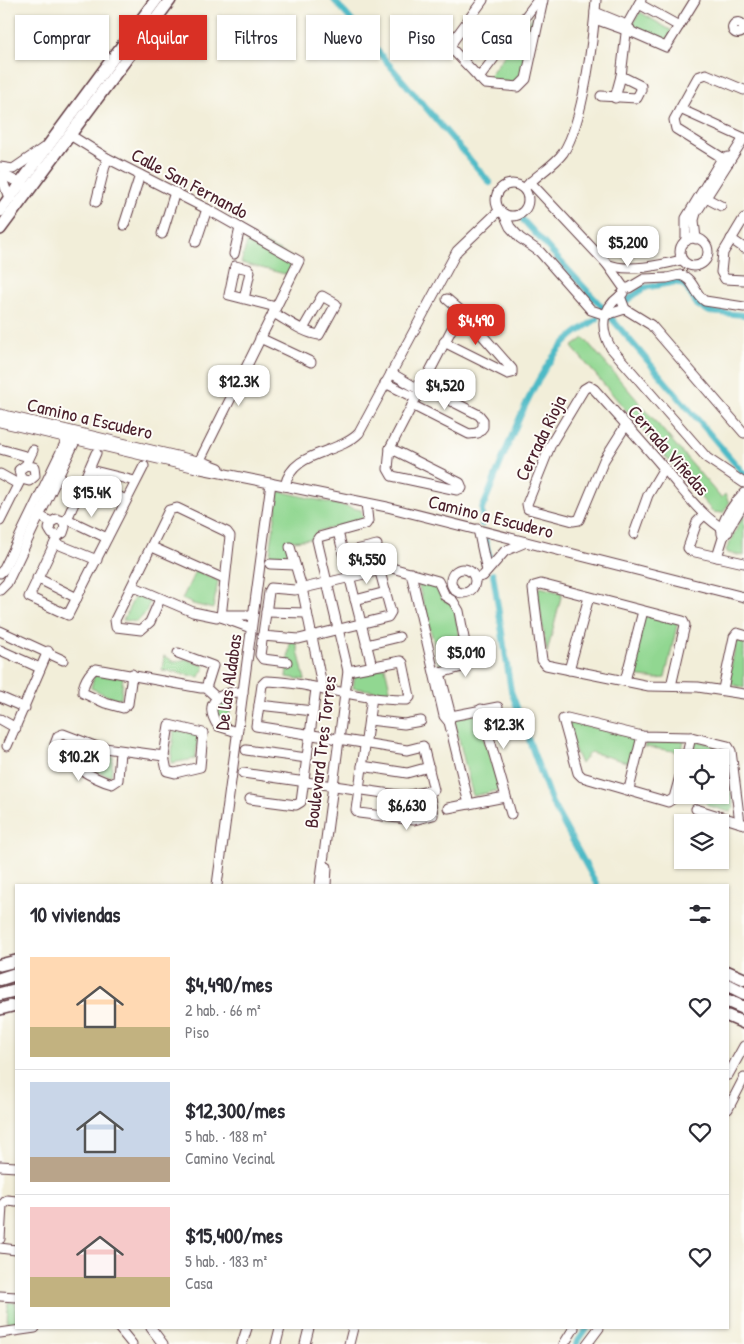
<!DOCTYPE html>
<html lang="es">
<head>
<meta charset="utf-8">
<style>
	body { margin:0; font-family:"Patrick Hand",sans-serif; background:#f2f2f3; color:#2b2b33; height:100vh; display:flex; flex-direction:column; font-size:19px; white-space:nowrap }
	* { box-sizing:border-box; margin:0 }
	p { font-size:16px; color:#7c7c81 }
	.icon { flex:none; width:28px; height:28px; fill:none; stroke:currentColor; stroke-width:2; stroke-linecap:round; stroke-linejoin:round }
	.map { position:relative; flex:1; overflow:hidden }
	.details { position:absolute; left:15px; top:884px; width:714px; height:445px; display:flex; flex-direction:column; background:#fff; border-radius:0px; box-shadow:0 1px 4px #0004 }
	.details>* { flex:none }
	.hud { position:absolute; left:15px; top:15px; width:715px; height:45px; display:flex; gap:10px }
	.controls { position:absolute; left:674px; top:749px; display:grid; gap:10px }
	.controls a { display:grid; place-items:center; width:55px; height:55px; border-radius:0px; background:#fff; box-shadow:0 1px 4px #0004; font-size:25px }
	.price { position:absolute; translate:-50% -42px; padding:0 11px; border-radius:10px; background:#fff; color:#222; font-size:16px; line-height:32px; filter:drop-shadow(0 1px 2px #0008) }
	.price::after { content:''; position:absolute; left:50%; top:30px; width:15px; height:11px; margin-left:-8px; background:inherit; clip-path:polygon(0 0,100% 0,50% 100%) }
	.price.on { background:#d93025; color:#fff }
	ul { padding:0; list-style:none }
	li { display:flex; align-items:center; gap:15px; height:125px; padding:0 15px }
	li+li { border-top:1px solid #e1e1e2 }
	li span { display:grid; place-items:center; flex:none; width:140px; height:100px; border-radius:0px; color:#555 }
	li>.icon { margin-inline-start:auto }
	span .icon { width:60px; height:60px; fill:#fffc; stroke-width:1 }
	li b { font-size:21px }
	h2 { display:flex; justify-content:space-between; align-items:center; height:60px; padding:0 15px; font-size:21px }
	.pill { padding:0 18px; border-radius:0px; background:#fff; box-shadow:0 1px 4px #0004; font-size:18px; line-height:45px }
	.pill.on { background:#d93025; color:#fff }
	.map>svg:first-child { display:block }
	.green { fill:#91d791; stroke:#6e7b5e }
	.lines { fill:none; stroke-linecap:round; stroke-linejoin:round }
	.canal { stroke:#4dbac6; stroke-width:6 }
	.minor-casing { stroke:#633e45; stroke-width:11 }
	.major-casing { stroke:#633e45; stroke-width:14 }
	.highway-casing { stroke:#633e45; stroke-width:15 }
	.minor { stroke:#fff; stroke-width:9 }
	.major { stroke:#fff; stroke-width:11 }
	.highway { stroke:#fff; stroke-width:12 }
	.labels { text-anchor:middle; stroke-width:4; stroke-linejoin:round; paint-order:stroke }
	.street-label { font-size:19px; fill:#4a1f2b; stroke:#fdfcf7 }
</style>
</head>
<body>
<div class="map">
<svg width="744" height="1344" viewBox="0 0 744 1344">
	<rect width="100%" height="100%" fill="#fdfcf7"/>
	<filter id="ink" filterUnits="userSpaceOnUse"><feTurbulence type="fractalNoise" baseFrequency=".02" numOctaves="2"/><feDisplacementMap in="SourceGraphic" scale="10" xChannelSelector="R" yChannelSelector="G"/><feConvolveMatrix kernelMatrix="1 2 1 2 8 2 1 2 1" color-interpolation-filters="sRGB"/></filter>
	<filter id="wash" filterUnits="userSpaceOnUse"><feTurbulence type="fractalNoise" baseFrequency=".0096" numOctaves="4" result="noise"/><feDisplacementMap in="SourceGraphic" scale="20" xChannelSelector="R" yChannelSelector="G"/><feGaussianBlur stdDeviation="1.12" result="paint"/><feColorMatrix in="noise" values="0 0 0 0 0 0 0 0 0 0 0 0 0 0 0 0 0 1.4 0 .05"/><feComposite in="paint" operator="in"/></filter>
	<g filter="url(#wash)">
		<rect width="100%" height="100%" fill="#f2eed9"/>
		<!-- green -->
		<g class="green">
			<path d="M539,9L522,83L488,81L489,76Z"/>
			<path d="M640,12L672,31L664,44L631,27Z"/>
			<path d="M249,235L297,260L289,275L241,263Z"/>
			<path d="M584,338L721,498L725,494L729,503L723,513L713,512L572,347Z"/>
			<path d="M279,491L361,510L364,522L318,531L312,539L292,541L288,543L289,562L269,560Z"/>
			<path d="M744,514V556L728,553L726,550Z"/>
			<path d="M196,570L218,581L213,609L193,604L182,599Z"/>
			<path d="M421,578L433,582L442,599L454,606L463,656L460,660L440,666L418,583Z"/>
			<path d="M540,587L562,593L547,653L537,592Z"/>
			<path d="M137,592L151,599L146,612L137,622L123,620Z"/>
			<path d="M644,613L678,621L665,678L656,679L627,675Z"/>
			<path d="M737,637L744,638V688L728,683Z"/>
			<path d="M290,642H296L305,680L286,677Z"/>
			<path d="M164,656L174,662L186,659L205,666L199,677L162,670Z"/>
			<path d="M385,667L391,693L353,688L355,674Z"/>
			<path d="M95,672L123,676L121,699L110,697L91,688Z"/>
			<path d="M232,698L228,724L226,726L218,721L215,709L224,699Z"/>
			<path d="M476,713L500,790L473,796L454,719Z"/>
			<path d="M570,722L637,738L630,763L590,752L581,764L565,727Z"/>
			<path d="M174,730L199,734L195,759L171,763Z"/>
			<path d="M648,738H685L681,752L645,747Z"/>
			<path d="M64,740L94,755L113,757L111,776L88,769L61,746Z"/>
			<path d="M695,740L723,748L734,808L730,812L709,806L704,801H699L701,795H720V758L712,757L713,752L693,747Z"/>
			<path d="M8,1302L16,1303V1324H7Z"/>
		</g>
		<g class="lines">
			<!-- canal -->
			<g class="canal">
				<path d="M334,0L490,183"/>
				<path d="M523,220L603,308"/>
				<path d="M626,301L644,288L676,282L685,286L697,305L710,312L744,315"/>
				<path d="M612,319L744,474"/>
				<path d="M482,524V509C503,461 531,373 569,339C577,331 588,325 597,319"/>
				<path d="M484,535L489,555"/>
				<path d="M493,574L511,691L552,803L597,885"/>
				<path d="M576,1344L587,1328"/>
			</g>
		</g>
	</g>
	<g filter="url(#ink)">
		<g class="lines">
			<!-- minor casing -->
			<g class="minor-casing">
				<g id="minor">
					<path d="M483,0L453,41L451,48L485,84L518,87L526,79L543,0"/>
					<path d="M639,4L679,26"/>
					<path d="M595,12L622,23L630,29"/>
					<path d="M595,19L634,33L666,47L695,0"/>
					<circle cx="738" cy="28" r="5.5"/>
					<path d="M479,78L538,0"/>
					<path d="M601,96L637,98L641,90V86L621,76"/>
					<path d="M615,98L621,76L627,25L641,0"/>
					<path d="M680,109L744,138"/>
					<path d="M70,135L107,158L207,209L299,261L196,468"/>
					<path d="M729,162L676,129L674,120L698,77L706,74L744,90"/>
					<path d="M0,167L13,169L45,147"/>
					<path d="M0,176L4,175L25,186"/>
					<path d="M1,176L9,198"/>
					<path d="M530,182L607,264L624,288H629L644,279L667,278L680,275C694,278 694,294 705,301L744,307"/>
					<circle cx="512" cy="200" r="16"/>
					<path d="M524,189C535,175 553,167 563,153C584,121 593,39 596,0"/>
					<path d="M706,198L721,206"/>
					<path d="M96,202L107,158"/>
					<path d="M504,214L510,227L520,238L540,252L591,310L606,315L625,309"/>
					<path d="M744,218L723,253L721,272L725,279L744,280"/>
					<path d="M124,225L140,175"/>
					<path d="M162,234L175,192"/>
					<circle cx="694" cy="252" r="14"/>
					<path d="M696,239L694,220L696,213L744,138"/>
					<path d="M731,239L744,248"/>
					<path d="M686,241V218L721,160L728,157"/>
					<path d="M196,242L207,209"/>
					<path d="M234,254L240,228"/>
					<path d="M607,264C627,273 661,265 681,260"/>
					<path d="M623,293L620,296L625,309L651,325L744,433"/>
					<path d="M620,296C601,310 600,329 611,348L707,458L744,483"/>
					<path d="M244,299L250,272L248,269L235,266L229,295L276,307"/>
					<path d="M273,313C287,320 303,333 319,335L336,304L322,296L303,329"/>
					<path d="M260,338L311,362"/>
					<path d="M444,342L508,374L512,373V369L461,311L447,299"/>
					<path d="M391,373L420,390"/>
					<path d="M385,383L416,398"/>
					<path d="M412,405L469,434L478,433L483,427V420L479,415L422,386"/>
					<path d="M0,414L206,463L219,468"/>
					<path d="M0,422L201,469L387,507L744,597"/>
					<path d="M626,425L604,460L579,520L573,521L528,509L527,504L551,444L584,389L589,386L594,389C619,417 644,444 668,473C686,494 703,518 728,532"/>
					<path d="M390,448L460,483L462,488L457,490L392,476L388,469Z"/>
					<path d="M390,448L461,311"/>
					<path d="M0,449L29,457"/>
					<path d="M26,465L34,467L35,476L29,481L21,479L19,470L26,465L33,450"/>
					<path d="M90,470L135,481"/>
					<path d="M0,474L18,484"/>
					<path d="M85,480L126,500"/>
					<path d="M285,486C292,450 338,455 359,433L457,251L500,210"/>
					<path d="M36,514L51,522L57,519L63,521L65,527L63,533L58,536L52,534L49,529L51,522"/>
					<path d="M704,515L697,522L688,548L691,551L744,563"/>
					<path d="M67,519L107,538"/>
					<path d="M0,521L21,479"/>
					<path d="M65,524L96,453"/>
					<path d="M478,529L487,571"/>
					<path d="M338,532L372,666"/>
					<path d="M634,534L648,495L664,468"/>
					<path d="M722,534C720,521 735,502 744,493"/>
					<path d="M58,536L29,597L68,615L144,466"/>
					<path d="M55,543L97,560"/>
					<path d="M152,547L224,579"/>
					<path d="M290,547L302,588L323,690"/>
					<path d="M343,553L377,545"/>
					<path d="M717,557L723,538L744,503"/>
					<path d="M270,564L295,565"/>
					<path d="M392,568L438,581L445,596L453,601L459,611L467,654V663L462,667L440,673"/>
					<circle cx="463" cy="581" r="12"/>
					<path d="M0,573L4,569L70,433"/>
					<path d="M411,573L444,716L449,722L469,804"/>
					<path d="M37,578L77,598"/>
					<path d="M475,578L483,576L505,551L526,542"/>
					<path d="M132,586L193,612L217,617L225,615H253"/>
					<path d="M0,590L7,583L78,435"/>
					<path d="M160,599L150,622L141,630L116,627L115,620L169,510L177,508L227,532L230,536L221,617"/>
					<path d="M355,600L386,592"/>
					<path d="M266,612L307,613"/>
					<path d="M221,617L251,628"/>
					<path d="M0,631L63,660"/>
					<path d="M262,636L299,639L388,617L391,612L380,572L377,571L295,590L271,588L269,592L260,655L263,659L287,662"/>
					<path d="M366,645L399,637"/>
					<path d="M0,650L40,668"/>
					<path d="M178,653L213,666L206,688"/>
					<path d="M569,670L589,597"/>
					<path d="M437,671L440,673L451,716L449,722"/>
					<path d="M132,674L128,704L123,708L105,703L83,693C82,686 89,671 96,669L201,688H206L217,698"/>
					<path d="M625,681L643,611"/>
					<path d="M671,686L685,625L683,621L541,584L534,586L533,589L542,660L546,665L649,686L698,687L744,694"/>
					<path d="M723,689L734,637L737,633L744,635"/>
					<path d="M0,697L25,708"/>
					<path d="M372,697L356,810L359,813L414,820L433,815L429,792"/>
					<path d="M259,705L313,711"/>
					<path d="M481,709L511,814"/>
					<path d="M451,716L498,707"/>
					<path d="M0,719L16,728"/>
					<path d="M369,720L404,724L421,721"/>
					<path d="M169,725L203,733L200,767L175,773L167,771L164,756Z"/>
					<path d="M237,732L218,726C202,702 220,691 243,692"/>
					<path d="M7,746L48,651"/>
					<path d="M246,750L307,758"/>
					<path d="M120,751L118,780L112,784C97,780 58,760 55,744L58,736L63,734L97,747L164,756"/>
					<path d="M686,758L691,737"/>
					<path d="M362,766L407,773L429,767"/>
					<path d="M682,769L674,798L668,802L582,777L578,773L563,719L567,718L642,736L691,737L728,746L731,751L740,823"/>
					<path d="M243,773L405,796L434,790L423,746L407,750L256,726L262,685L266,681C313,682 359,701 407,700L410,697L403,663L401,661L348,671"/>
					<path d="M629,789L642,736"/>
					<path d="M250,799L296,805L301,802L316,689"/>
					<path d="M448,808L505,797"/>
					<path d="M696,809L744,824"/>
					<path d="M217,885L271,483"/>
					<path d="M320,885L348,671L317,540L319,537L366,524L368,521L366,503"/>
					<path d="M326,885L327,867"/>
					<path d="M728,1075L744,1046"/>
					<path d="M728,1109L744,1078"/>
					<path d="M0,1166L16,1167"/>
					<path d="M0,1239L2,1205L7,1200L16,1201"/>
					<path d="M0,1248L16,1250"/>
					<path d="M0,1296L16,1297"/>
					<path d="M119,1328L132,1344"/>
					<path d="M151,1328L163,1344"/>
					<path d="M0,1333L35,1328"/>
					<path d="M242,1344L247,1328"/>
					<path d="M276,1344L280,1328"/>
					<path d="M305,1344L309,1328"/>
					<path d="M349,1344L353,1328"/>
					<path d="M564,1344L574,1328"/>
					<path d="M587,1344L599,1328"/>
				</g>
			</g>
			<!-- major casing -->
			<g class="major-casing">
				<g id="major">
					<path d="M0,211L156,0"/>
					<path d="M0,229L170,0"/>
					<path d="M0,965L16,961"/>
					<path d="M728,972L744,979"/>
					<path d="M0,1009L16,1005"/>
					<path d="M728,1016L744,1023"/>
				</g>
			</g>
			<!-- highway casing -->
			<g class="highway-casing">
				<g id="highway">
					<path d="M0,979L16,974"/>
					<path d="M728,985L744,993"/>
					<path d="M0,994L16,990"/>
					<path d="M728,1001L744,1008"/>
				</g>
			</g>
			<!-- minor -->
			<use href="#minor" class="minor"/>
			<!-- major -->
			<use href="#major" class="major"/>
			<!-- highway -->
			<use href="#highway" class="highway"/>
		</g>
	</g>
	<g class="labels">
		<!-- street labels -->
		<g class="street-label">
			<text transform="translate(190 183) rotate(28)" y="7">Calle San Fernando</text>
			<text transform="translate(90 418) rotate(13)" y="7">Camino a Escudero</text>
			<text transform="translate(540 438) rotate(-64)" y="7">Cerrada Rioja</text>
			<text transform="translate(669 450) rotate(49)" y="7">Cerrada Viñedas</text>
			<text transform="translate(491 516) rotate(14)" y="7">Camino a Escudero</text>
			<text transform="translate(228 682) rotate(-82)" y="7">De las Aldabas</text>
			<text transform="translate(320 752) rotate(-83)" y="7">Boulevard Tres Torres</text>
		</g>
	</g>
</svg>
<div class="controls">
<a><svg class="icon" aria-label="locate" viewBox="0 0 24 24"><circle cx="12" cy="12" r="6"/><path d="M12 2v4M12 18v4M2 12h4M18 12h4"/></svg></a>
<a><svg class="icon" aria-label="layers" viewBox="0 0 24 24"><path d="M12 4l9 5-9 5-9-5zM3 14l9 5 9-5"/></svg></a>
</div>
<b class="price" style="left:628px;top:268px">$5,200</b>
<b class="price on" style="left:476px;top:346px">$4,490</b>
<b class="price" style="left:239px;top:407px">$12.3K</b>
<b class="price" style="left:445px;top:411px">$4,520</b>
<b class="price" style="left:92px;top:518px">$15.4K</b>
<b class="price" style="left:367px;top:585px">$4,550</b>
<b class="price" style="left:466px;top:678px">$5,010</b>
<b class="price" style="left:504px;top:750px">$12.3K</b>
<b class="price" style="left:79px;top:782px">$10.2K</b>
<b class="price" style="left:407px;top:831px">$6,630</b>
<div class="hud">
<a class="pill">Comprar</a>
<a class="pill on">Alquilar</a>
<a class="pill">Filtros</a>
<a class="pill">Nuevo</a>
<a class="pill">Piso</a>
<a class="pill">Casa</a>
</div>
<section class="details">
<h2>10 viviendas<svg class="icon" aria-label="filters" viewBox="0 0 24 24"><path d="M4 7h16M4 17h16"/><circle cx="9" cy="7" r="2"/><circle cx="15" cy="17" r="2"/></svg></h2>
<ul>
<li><span style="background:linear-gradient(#ffd9b3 70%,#c2b280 0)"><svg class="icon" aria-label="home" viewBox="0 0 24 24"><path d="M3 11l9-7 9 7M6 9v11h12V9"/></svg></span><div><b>$4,490/mes</b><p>2 hab. · 66 m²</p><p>Piso</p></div><svg class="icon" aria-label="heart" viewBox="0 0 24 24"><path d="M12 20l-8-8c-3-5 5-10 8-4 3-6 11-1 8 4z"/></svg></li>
<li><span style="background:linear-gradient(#c9d6e8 75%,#b9a48a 0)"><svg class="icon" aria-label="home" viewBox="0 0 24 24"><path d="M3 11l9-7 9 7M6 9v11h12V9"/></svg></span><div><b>$12,300/mes</b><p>5 hab. · 188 m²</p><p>Camino Vecinal</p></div><svg class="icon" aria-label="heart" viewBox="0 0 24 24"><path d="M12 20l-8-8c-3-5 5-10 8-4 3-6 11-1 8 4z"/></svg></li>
<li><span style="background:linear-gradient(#f6c9c9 70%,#c2b280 0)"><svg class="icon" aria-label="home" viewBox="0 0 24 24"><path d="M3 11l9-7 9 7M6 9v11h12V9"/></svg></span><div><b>$15,400/mes</b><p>5 hab. · 183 m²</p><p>Casa</p></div><svg class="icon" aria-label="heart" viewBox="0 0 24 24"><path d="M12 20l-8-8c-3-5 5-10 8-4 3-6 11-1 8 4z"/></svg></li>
</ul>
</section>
</div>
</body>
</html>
